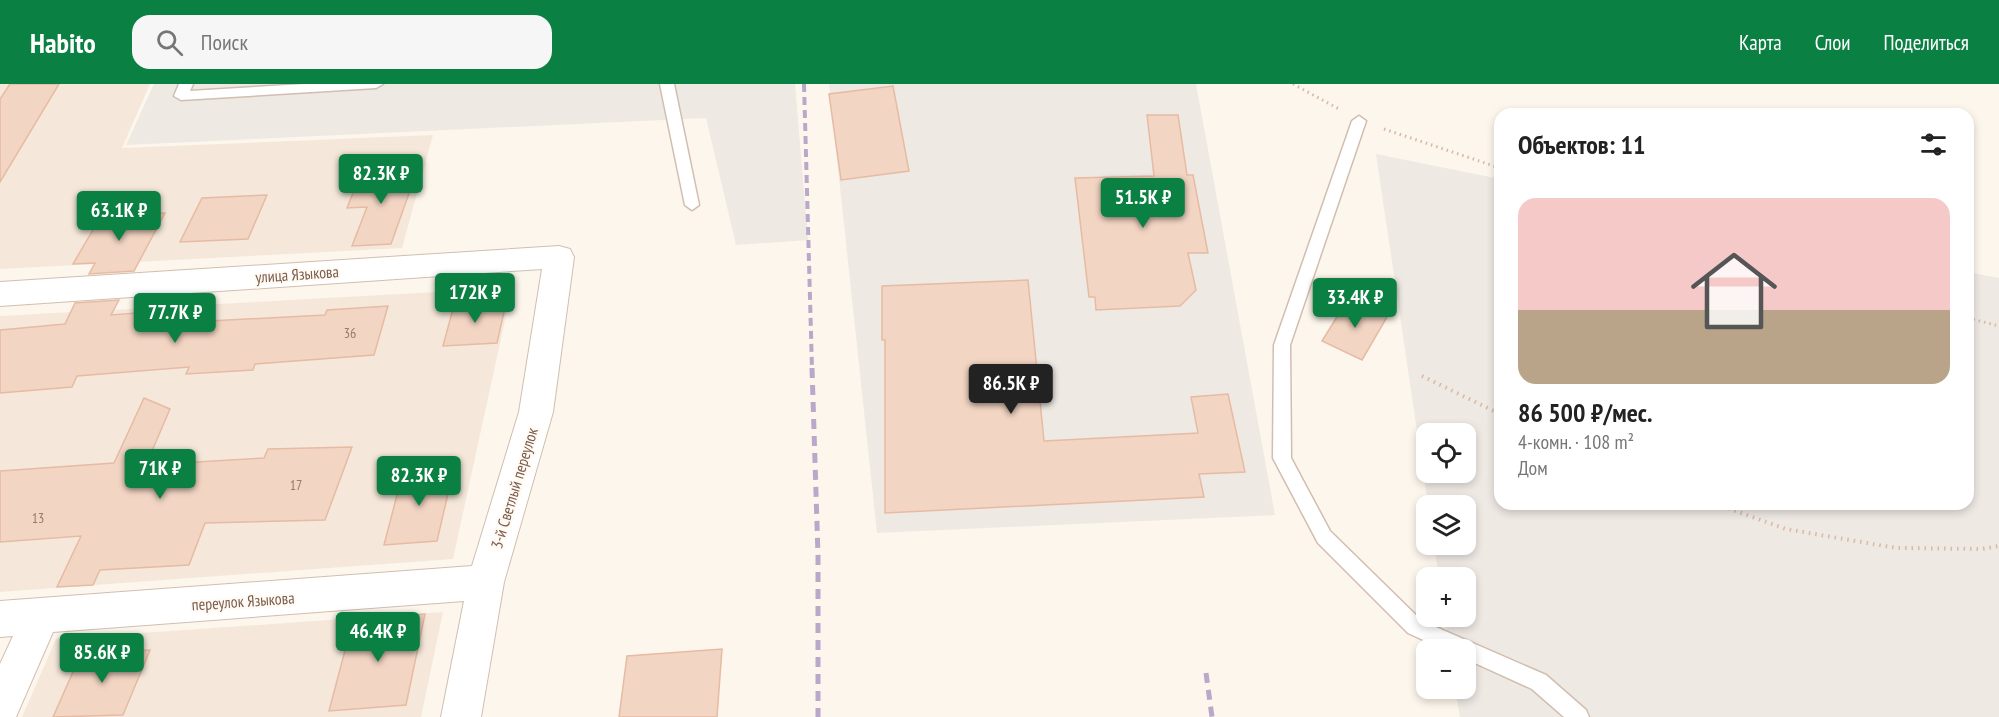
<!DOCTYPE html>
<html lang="ru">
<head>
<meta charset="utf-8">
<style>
	body { margin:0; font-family:"PT Sans Narrow",sans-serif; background:#f6f6f6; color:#222; height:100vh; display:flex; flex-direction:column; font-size:22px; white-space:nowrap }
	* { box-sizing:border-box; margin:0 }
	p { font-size:20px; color:#767676 }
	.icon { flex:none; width:33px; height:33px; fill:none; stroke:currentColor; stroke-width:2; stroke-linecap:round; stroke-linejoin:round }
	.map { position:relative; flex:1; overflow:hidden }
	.panel { position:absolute; left:1494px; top:24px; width:480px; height:402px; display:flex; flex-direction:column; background:#fff; border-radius:18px; box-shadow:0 3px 9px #0003 }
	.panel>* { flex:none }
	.controls { position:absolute; left:1416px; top:339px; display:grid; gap:12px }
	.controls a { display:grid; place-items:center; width:60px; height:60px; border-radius:12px; background:#fff; box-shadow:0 3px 9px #0003; font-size:30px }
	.price { position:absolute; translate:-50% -51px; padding:0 14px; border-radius:6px; background:#0b8043; color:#fff; font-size:20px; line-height:39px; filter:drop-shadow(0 2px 3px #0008) }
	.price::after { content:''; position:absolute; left:50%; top:36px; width:18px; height:14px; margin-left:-9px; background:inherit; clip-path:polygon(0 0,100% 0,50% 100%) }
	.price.current { background:#222; color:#fff }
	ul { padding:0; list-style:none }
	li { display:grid; align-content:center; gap:12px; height:318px; padding:0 24px }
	li span { display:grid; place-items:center; height:186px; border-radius:18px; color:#555 }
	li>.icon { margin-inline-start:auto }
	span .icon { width:108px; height:108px; fill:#fffc; stroke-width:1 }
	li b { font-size:26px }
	h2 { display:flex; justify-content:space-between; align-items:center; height:72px; padding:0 24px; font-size:26px }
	header { display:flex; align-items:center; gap:36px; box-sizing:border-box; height:84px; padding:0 30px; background:#0b8043; color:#fff }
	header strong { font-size:28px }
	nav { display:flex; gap:33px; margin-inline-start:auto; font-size:21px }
	.search { width:420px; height:54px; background:#f6f6f6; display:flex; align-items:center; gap:15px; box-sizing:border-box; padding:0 21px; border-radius:18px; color:#767676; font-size:22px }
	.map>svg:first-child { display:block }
	.residential { fill:#f5e8da }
	.industrial { fill:#efe9e4; fill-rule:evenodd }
	.building { fill:#f3d5c3; stroke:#e6bba3; stroke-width:1.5 }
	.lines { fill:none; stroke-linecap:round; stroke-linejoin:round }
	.service-casing { stroke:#d1beb0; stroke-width:3 }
	.minor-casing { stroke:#d1beb0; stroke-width:2 }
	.path-far1 { stroke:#d9b8a5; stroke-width:3; stroke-dasharray:1.5 4; stroke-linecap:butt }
	.path { stroke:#d9b8a5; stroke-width:4; stroke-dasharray:1.5 5; stroke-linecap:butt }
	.service { fill:#fff; fill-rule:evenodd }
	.minor { fill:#fff; fill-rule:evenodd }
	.rail-far1 { stroke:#b9a8c9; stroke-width:4; stroke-dasharray:8 5; stroke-linecap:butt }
	.rail { stroke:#b9a8c9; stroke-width:5; stroke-dasharray:10 7; stroke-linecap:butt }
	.labels { text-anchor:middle; stroke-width:4.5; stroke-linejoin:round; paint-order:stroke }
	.number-label { font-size:14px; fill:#987a6a }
	.street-label { font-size:16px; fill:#7a5c4d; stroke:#fffaf3 }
</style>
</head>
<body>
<header>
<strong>Habito</strong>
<div class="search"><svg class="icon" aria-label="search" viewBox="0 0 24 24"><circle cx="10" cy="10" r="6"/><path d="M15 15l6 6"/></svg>Поиск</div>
<nav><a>Карта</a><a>Слои</a><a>Поделиться</a></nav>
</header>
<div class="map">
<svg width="1999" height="633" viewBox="0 0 1999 633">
	<rect width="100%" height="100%" fill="#fdf6ec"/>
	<!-- residential -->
	<g class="residential">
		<path d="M0,0H150L122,64L433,51L402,164L0,185Z"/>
		<path d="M512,204L453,475L0,508V232Z"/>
		<path d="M443,528L421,633H22L56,555Z"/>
	</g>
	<!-- industrial -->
	<g class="industrial">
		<path d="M154,0H795L808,156L736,161L706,34L126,61Z"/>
		<path d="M829,0H1196L1275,431L877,449Z"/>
		<path d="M1376,70L1500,95V420H1968V188L1999,194V633H1460L1455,605L1466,604V566L1450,565L1445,533L1466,532V494L1439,493L1434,461L1466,460V422L1428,421ZM1426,350H1466V388H1426Z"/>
	</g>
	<!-- building -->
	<g class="building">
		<path d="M10,0H59L0,98V15Z"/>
		<path d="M893,2L909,87L841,96L829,10Z"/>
		<path d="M1147,31H1178L1187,91H1193L1208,169H1188L1196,206L1180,222L1096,226L1095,213H1089L1075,94L1154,92Z"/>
		<path d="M417,87L391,160L352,162L367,123L347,124L361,89Z"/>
		<path d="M267,111L248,155L180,158L202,114Z"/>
		<path d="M165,129L134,187L89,190L95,179L73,180L101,132Z"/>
		<path d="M1028,196L1044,357L1198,349L1191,313L1228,310L1245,388L1199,390L1204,413L885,429V256H882V202Z"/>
		<path d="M1348,215L1387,233L1362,276L1322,257Z"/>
		<path d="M119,216L111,231L176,226L171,239L325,231L327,226L388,222L374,271L255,280L253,286L186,290L189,283L77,292L72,303L0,309V246L65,240L75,219Z"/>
		<path d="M506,219L497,259L443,262L454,221Z"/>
		<path d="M144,314L170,325L146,381L264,374L268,365L352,363L325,436L205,439L189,481L100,486L93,501L57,503L81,452L0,458V387L114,379Z"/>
		<path d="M454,384L437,457L384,461L403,388Z"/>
		<path d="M425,530L406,621L329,627L353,536Z"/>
		<path d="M722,565L717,633H619L627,572Z"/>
		<path d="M150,566L123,631L53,633L81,570Z"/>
	</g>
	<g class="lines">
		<!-- service casing -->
		<g class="service-casing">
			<g id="service">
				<path d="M179,0H193L190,7L305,0H383L376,4L181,16L174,12Z"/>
				<path d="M660,0H674L699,121L692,126L685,121Z"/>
				<path d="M1359,32L1366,37L1290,261L1291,374L1330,447L1422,537L1546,591L1586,626L1589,633H1564L1532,605L1466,575V566H1445L1408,549L1318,459L1273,374L1274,261L1352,37Z"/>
			</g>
		</g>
		<!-- minor casing -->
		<g class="minor-casing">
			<path id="minor" d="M559,162L570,165L574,173L553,328L504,498L481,633H441L464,517L53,548L16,633H0V580L13,552L0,553V517L472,482L519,328L542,185L0,222V198Z"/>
		</g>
		<!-- path-far1 -->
		<g class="path-far1">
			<path d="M1293,0L1339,25"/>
			<path d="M1384,45L1500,84"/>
			<path d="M1968,234L1999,242"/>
		</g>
		<!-- path -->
		<g class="path">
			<path d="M1422,292L1500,330"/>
			<path d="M1716,420L1786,445L1896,464L1982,465L1999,462"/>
		</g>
		<!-- service -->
		<use href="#service" class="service"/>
		<!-- minor -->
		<use href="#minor" class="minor"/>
		<!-- rail-far1 -->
		<path class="rail-far1" d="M804,0L812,285"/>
		<!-- rail -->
		<g class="rail">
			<path d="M812,284L818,471V633"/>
			<path d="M1206,589L1212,633"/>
		</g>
	</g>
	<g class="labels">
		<!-- number labels -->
		<g class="number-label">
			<text x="350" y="254">36</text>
			<text x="296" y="406">17</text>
			<text x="38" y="439">13</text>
		</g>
		<!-- street labels -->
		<g class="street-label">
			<text transform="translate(297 190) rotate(-4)" y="6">улица Языкова</text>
			<text transform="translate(514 404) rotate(-73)" y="6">3-й Светлый переулок</text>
			<text transform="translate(243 517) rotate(-4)" y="6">переулок Языкова</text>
		</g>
	</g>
</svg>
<div class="controls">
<a><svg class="icon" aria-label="locate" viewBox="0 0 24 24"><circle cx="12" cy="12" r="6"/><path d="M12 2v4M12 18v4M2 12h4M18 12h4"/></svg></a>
<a><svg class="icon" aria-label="layers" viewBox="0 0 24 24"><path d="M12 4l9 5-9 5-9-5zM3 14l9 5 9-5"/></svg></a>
<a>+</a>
<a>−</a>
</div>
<b class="price" style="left:381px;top:121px">82.3K ₽</b>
<b class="price" style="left:1143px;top:145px">51.5K ₽</b>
<b class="price" style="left:119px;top:158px">63.1K ₽</b>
<b class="price" style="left:475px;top:240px">172K ₽</b>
<b class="price" style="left:1355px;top:245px">33.4K ₽</b>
<b class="price" style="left:175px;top:260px">77.7K ₽</b>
<b class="price current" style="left:1011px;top:331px">86.5K ₽</b>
<b class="price" style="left:160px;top:416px">71K ₽</b>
<b class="price" style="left:419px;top:423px">82.3K ₽</b>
<b class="price" style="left:378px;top:579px">46.4K ₽</b>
<b class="price" style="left:102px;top:600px">85.6K ₽</b>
<section class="panel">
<h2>Объектов: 11<svg class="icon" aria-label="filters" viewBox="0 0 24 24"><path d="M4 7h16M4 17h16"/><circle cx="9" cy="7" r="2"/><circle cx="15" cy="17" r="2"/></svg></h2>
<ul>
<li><span style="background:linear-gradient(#f6c9c9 60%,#b9a48a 0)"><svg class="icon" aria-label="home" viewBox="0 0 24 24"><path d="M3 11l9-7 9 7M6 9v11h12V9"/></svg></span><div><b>86 500 ₽/мес.</b><p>4-комн. · 108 m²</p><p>Дом</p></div></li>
</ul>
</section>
</div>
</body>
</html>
